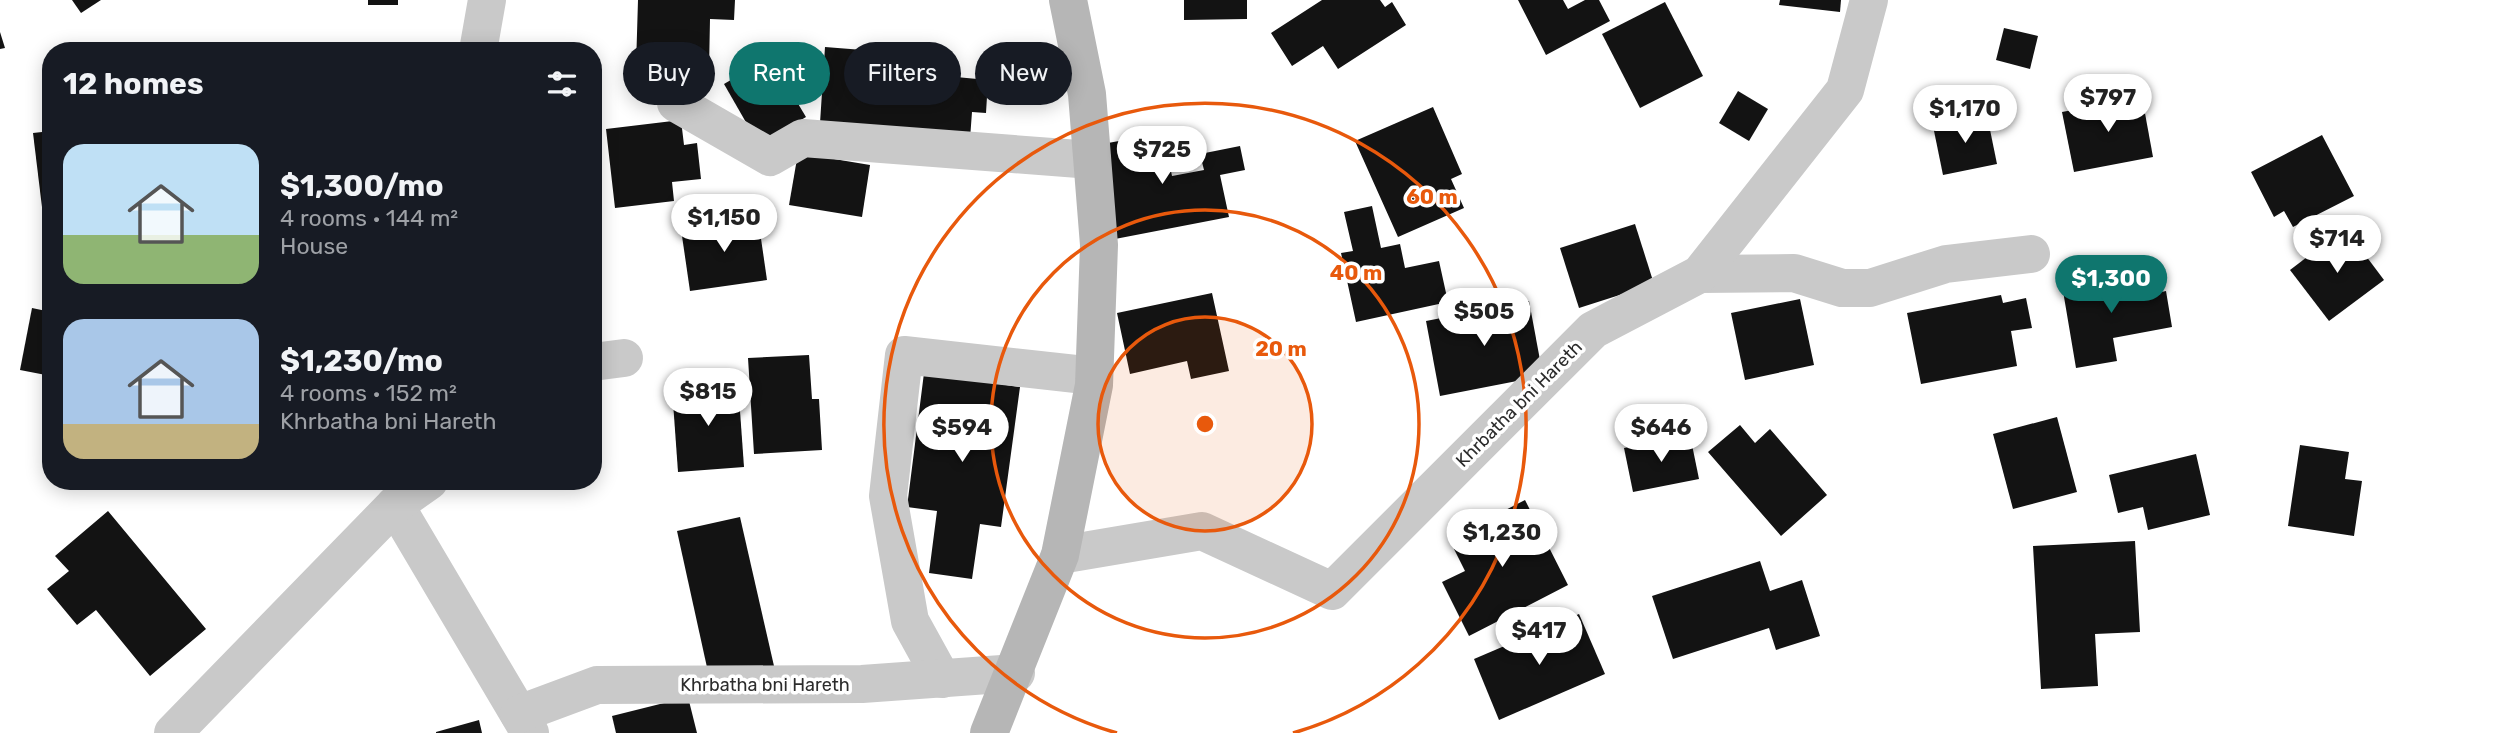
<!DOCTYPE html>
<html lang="en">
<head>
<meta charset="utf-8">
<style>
	body { margin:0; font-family:Rubik,sans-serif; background:#242831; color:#f1f3f6; height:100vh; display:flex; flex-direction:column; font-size:26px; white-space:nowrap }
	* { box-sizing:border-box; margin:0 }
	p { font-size:23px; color:#9ea1a6 }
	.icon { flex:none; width:38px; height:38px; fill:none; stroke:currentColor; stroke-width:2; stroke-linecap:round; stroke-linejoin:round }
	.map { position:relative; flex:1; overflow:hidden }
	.panel { position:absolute; left:42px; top:42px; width:560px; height:448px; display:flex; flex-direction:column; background:#171b24; border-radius:28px; box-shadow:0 4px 18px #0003 }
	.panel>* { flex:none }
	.guide { position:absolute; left:623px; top:42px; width:665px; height:63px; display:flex; gap:14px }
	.price { position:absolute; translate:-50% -60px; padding:0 16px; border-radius:24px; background:#fff; color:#222; font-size:23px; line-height:46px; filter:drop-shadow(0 2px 4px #0008) }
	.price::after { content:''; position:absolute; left:50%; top:42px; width:21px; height:16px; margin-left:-10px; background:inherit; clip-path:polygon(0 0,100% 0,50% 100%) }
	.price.on { background:#0f766e; color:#fff }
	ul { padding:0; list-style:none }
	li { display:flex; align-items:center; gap:21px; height:175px; padding:0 21px }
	li span { display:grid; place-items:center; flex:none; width:196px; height:140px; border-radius:21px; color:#555 }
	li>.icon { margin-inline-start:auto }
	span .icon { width:84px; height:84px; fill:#fffc; stroke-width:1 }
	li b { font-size:30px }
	h2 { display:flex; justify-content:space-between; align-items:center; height:84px; padding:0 21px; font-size:30px }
	.chip { padding:0 24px; border-radius:32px; background:#171b24; box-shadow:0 4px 18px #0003; font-size:24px; line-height:63px }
	.chip.on { background:#0f766e; color:#fff }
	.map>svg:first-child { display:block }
	.building { fill:#131313 }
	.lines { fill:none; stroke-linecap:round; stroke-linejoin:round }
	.minor { stroke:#c9c9c9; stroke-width:38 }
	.secondary { stroke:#b6b6b6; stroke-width:38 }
	.ring { fill:none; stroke:#e8590c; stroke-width:3.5 }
	.labels { text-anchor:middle; stroke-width:7; stroke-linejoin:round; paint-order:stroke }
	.street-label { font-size:18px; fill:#2c2c2c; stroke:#fff }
	.centre { fill:#e8590c; stroke:#fff; stroke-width:3.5 }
	.ring-label { font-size:21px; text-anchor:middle; font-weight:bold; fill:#e8590c; stroke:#fff; stroke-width:7; stroke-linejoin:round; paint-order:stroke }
</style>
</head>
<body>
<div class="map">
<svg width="2520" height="733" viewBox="0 0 2520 733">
	<rect width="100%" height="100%" fill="#fff"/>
	<!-- building -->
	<g class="building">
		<path d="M72,0H101L81,13Z"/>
		<rect x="368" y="0" width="30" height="5"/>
		<path d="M638,0H735L734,20L710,19L709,70L636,67Z"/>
		<path d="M1184,0H1247V19L1184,20Z"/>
		<path d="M1322,0H1380L1385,7L1392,2L1406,25L1338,69L1323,46L1292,66L1271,33Z"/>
		<path d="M1518,0H1563L1568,9L1585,0H1599L1610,21L1546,55Z"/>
		<path d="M1780,0H1841L1840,12L1779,5Z"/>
		<path d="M1665,2L1703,76L1640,108L1602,34Z"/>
		<path d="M2004,28L2038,36L2030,69L1996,60Z"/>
		<path d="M0,32L5,48L0,49Z"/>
		<path d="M825,47L926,55L924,74L988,80L986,113L972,112L970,139L820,123Z"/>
		<path d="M770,57L806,117L759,145L724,84Z"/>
		<path d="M1738,91L1768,109L1749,141L1719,123Z"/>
		<path d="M2142,97L2153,157L2074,172L2062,112Z"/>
		<path d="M1433,107L1462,174L1451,179L1464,208L1398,237L1355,141Z"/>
		<path d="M1987,115L1997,164L1943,175L1933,126Z"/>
		<path d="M681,120L684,145L697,143L701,179L672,182L674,201L615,208L606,129Z"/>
		<path d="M51,131V231L45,232L33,133Z"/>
		<path d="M1163,133L1172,176L1204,170L1200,154L1240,146L1245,170L1220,175L1229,217L1115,239L1097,145Z"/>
		<path d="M2322,135L2354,196L2293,227L2284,211L2274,217L2251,172Z"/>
		<path d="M798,153L870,165L862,217L789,205Z"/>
		<path d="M1372,206L1381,248L1400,244L1405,268L1439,261L1448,302L1356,322L1341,253L1353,251L1344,212Z"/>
		<path d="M758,218L767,280L690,291L681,229Z"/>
		<path d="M1635,224L1654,284L1579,308L1560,248Z"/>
		<path d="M2345,228L2384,280L2329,321L2290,270Z"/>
		<path d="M2144,271L2148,295L2166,291L2172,327L2113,338L2117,361L2076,368L2062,285Z"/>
		<path d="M1212,293L1229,371L1191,379L1187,361L1130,374L1117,313Z"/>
		<path d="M2001,295L2003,303L2026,298L2032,328L2011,331L2017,366L1921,384L1907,313Z"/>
		<path d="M1800,299L1814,365L1745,380L1731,313Z"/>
		<path d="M1529,301L1543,376L1440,396L1426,321Z"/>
		<path d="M32,308L51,312V376L20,370Z"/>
		<path d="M809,355L812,399H819L822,450L754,454L748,358Z"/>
		<path d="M924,373L1020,387L1001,527L980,524L972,579L929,573L937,511L907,507Z"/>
		<path d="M738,383L744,467L678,472L672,388Z"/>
		<path d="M2057,417L2077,492L2013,509L1993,434Z"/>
		<path d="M1740,425L1755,443L1770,429L1827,495L1781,536L1708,452Z"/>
		<path d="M1690,435L1699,479L1633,492L1624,448Z"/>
		<path d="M2300,445L2349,452L2345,479L2362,481L2354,536L2288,526Z"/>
		<path d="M2196,454L2210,515L2148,530L2143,507L2118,513L2109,475Z"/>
		<path d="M1525,500L1568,585L1469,636L1442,582L1465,571L1449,539Z"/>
		<path d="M108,511L206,629L150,676L96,610L77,625L47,589L69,571L55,556Z"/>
		<path d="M740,517L774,666L710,681L677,531Z"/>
		<path d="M2135,541L2140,632L2095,634L2098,686L2041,689L2033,546Z"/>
		<path d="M1760,561L1770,591L1802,580L1820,636L1776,650L1769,628L1673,659L1652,596Z"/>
		<path d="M1579,614L1605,674L1499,720L1474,659Z"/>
		<path d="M688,697L697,733H616L612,716Z"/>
		<path d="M479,720L482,733H436V732Z"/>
	</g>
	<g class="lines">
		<!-- minor -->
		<g class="minor">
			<path d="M478,51L487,0"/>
			<path d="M676,103L770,157L803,138L1092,160"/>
			<path d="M1700,274L1794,273L1842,288H1870L1946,264L2031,254"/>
			<path d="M593,362L624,358"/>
			<path d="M395,505L530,733"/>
			<path d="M1060,555L1202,531L1332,591L1593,330L1700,274L1845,90L1869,0"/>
			<path d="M942,679L910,621L888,496L904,355L1094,376"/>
			<path d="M519,714L597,685L862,684L1016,673"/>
			<path d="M173,733L395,505L429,481"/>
		</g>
		<!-- secondary -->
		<path class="secondary" d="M989,733L1060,555L1094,385L1099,245L1087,94L1068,0"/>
	</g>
	<!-- distance rings -->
	<circle cx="1205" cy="424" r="107" fill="#e8590c" fill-opacity=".12"/>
	<g class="ring">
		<circle cx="1205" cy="424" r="107"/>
		<circle cx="1205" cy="424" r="214"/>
		<path d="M1117 733A321 321 0 1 1 1293 733"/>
	</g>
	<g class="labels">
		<!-- street labels -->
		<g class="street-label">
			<text transform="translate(1519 404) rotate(-45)" y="6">Khrbatha bni Hareth</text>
			<text x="765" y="691">Khrbatha bni Hareth</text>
		</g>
	</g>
	<circle cx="1205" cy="424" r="10" class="centre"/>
	<g class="ring-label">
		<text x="1432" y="204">60 m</text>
		<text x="1356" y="280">40 m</text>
		<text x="1281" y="356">20 m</text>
	</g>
</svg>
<b class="price" style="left:2108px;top:134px">$797</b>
<b class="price" style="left:1965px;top:145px">$1,170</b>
<b class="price" style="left:1162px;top:186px">$725</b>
<b class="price" style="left:724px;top:254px">$1,150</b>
<b class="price" style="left:2337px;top:275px">$714</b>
<b class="price on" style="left:2111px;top:315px">$1,300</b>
<b class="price" style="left:1484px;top:348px">$505</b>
<b class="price" style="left:708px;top:428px">$815</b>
<b class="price" style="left:962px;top:464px">$594</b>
<b class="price" style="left:1661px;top:464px">$646</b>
<b class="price" style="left:1502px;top:569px">$1,230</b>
<b class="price" style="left:1539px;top:667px">$417</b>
<div class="guide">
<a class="chip">Buy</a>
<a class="chip on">Rent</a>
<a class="chip">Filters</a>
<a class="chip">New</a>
</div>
<section class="panel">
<h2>12 homes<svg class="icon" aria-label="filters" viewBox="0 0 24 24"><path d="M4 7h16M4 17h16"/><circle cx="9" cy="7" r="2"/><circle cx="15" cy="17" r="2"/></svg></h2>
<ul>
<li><span style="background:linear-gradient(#bfe0f5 65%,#8fb573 0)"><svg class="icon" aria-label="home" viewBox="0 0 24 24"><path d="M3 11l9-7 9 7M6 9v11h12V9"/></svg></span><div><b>$1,300/mo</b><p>4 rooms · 144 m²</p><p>House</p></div></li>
<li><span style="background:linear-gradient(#a9c7e8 75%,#c2b280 0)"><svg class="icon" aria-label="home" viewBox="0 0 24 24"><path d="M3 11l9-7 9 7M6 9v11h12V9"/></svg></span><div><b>$1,230/mo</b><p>4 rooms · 152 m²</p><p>Khrbatha bni Hareth</p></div></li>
</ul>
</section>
</div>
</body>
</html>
